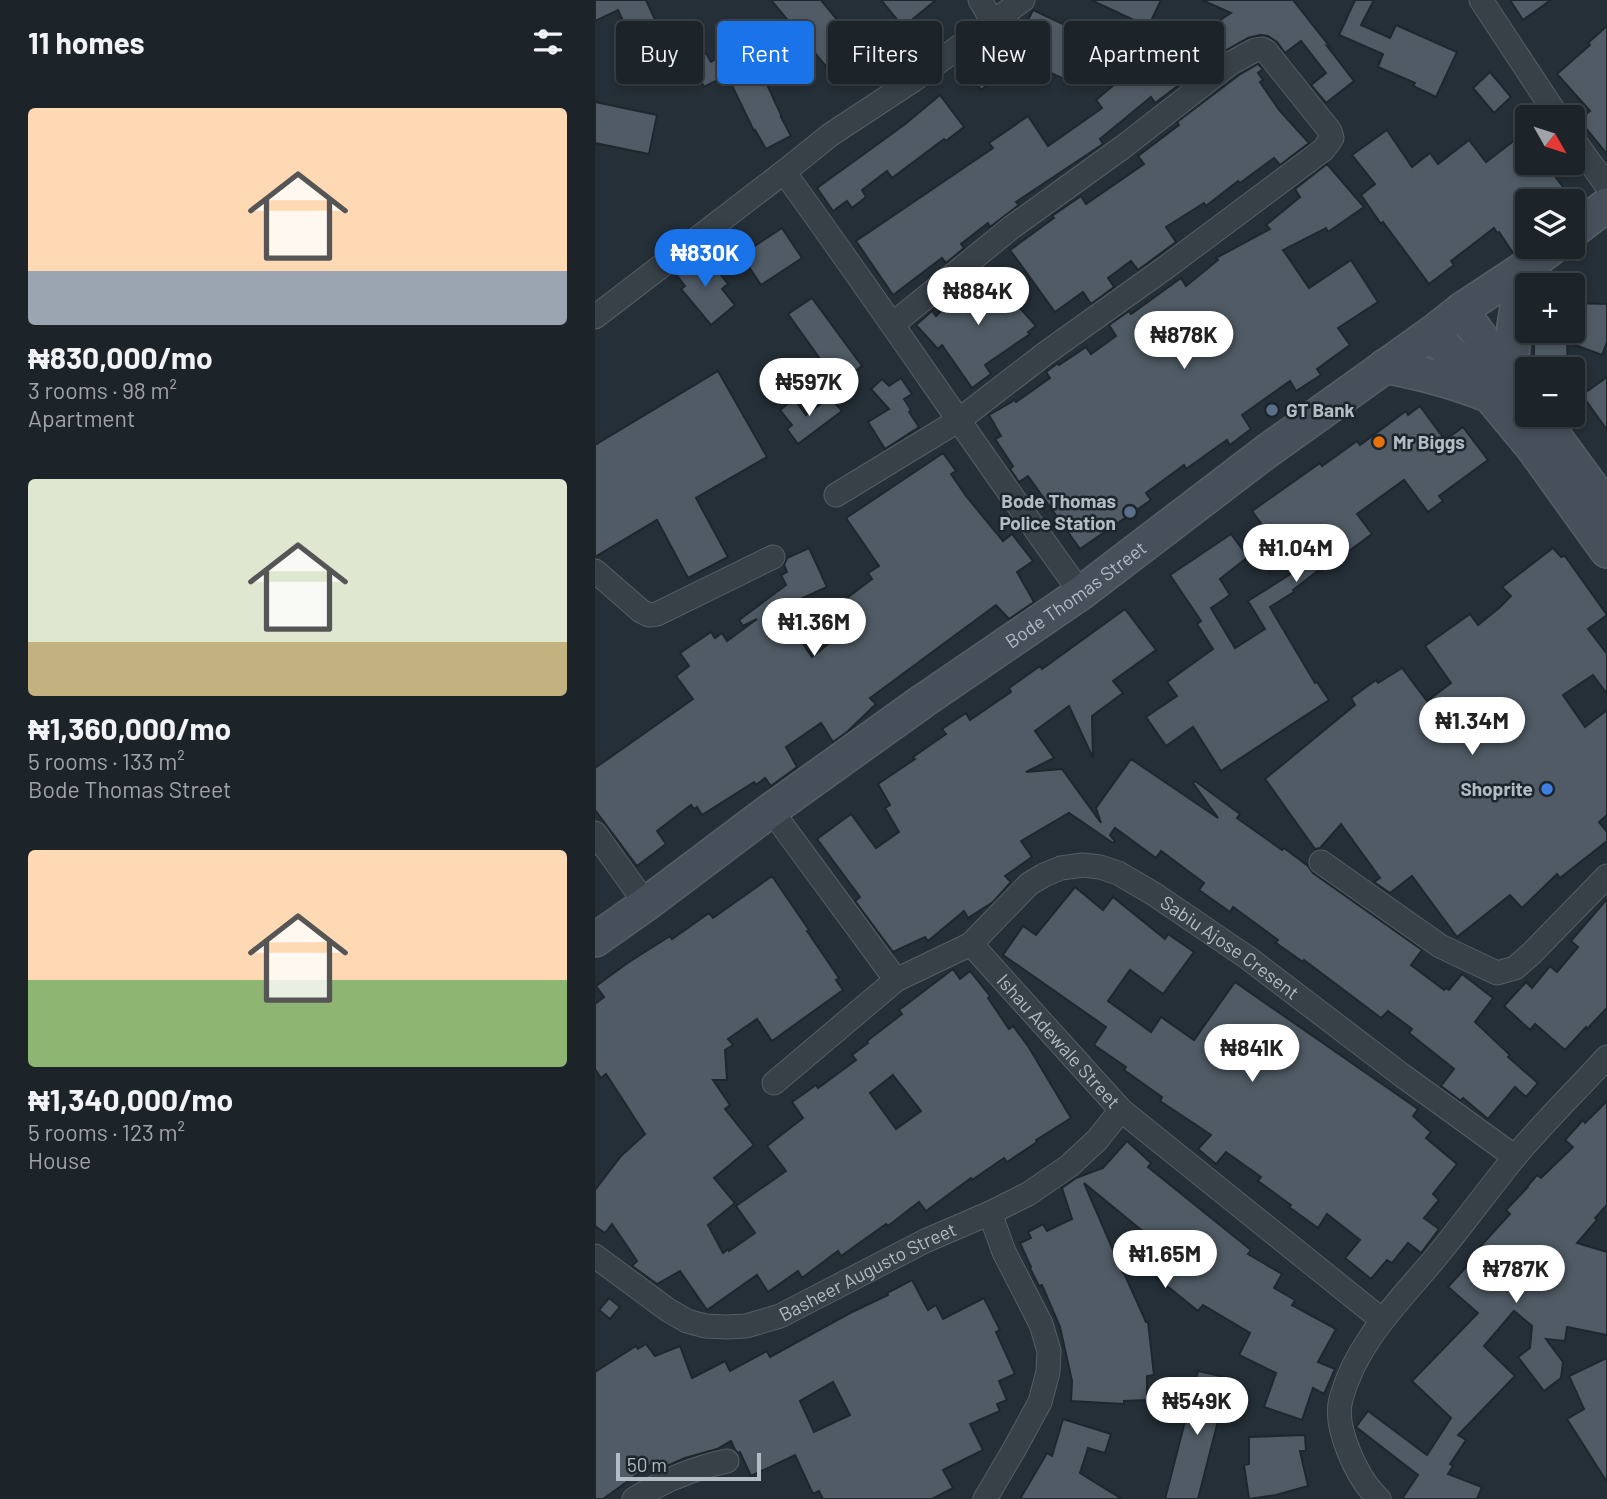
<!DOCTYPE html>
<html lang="en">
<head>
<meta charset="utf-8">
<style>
	body { margin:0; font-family:Barlow,sans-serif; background:#252b31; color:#f1f3f6; height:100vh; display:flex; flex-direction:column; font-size:26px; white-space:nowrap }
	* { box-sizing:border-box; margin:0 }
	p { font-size:23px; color:#a0a4a8 }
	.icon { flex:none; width:38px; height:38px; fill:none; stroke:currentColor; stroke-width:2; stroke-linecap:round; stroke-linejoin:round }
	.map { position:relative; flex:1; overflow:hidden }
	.sheet { display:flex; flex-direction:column; background:#1c2329; width:595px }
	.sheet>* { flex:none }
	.banner { position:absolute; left:21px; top:21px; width:665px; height:63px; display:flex; gap:14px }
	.needle { width:46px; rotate:129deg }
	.tools { position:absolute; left:920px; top:105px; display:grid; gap:14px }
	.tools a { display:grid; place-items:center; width:70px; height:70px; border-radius:7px; background:#1c2329; box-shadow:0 4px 10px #0003,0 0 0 2px #3a4046; font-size:35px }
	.scale { position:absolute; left:21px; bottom:18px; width:145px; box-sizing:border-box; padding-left:7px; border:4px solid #b3bbc4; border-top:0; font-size:19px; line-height:24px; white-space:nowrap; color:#b3bbc4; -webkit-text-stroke:5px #1d252c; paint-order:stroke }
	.price { position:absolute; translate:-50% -60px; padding:0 16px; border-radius:24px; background:#fff; color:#222; font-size:23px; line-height:46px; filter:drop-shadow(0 2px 4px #0008) }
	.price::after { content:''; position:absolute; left:50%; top:42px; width:21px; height:16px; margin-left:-10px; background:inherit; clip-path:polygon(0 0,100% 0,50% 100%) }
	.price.active { background:#1a73e8; color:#fff }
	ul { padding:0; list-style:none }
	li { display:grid; align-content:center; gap:14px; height:371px; padding:0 28px }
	li span { display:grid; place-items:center; height:217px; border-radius:7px; color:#555 }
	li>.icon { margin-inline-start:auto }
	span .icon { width:126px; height:126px; fill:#fffc; stroke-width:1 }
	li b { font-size:30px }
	h2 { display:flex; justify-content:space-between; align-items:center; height:84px; padding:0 28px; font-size:30px }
	.chip { padding:0 24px; border-radius:7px; background:#1c2329; box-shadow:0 4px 10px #0003,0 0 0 2px #3a4046; font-size:24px; line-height:63px }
	.chip.active { background:#1a73e8; color:#fff }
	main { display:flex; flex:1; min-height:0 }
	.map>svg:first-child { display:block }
	.building { fill:#505b65; stroke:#1f272e; stroke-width:2; fill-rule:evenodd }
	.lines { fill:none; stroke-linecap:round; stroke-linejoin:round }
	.street-casing { stroke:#565e65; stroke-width:25 }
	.secondary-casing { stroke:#565e65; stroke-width:36 }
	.street { stroke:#384048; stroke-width:23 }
	.secondary { stroke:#47505a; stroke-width:33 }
	.service-dot { fill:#5c6f8a; stroke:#1d252c; stroke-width:2.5 }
	.food-dot { fill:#e8710a; stroke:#1d252c; stroke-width:2.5 }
	.shop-dot { fill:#3f7fe0; stroke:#1d252c; stroke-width:2.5 }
	.labels { text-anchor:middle; stroke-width:5; stroke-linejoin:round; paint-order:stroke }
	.poi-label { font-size:19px; font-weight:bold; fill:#b3bbc4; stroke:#1d252c; text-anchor:start }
	.street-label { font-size:19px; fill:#b3bbc4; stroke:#1d252c }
</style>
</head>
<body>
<main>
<section class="sheet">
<h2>11 homes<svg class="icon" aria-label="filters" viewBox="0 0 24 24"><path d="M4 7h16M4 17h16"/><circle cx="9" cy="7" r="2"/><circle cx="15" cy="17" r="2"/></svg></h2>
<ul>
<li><span style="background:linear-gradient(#ffd9b3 75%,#9aa5b1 0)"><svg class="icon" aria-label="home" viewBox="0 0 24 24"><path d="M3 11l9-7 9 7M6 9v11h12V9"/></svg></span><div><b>₦830,000/mo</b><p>3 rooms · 98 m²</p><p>Apartment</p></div></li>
<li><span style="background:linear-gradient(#dfe7d0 75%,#c2b280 0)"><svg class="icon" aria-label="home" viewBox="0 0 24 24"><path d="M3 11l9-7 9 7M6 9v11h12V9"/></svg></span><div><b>₦1,360,000/mo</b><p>5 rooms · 133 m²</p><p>Bode Thomas Street</p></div></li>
<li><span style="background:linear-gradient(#ffd9b3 60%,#8fb573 0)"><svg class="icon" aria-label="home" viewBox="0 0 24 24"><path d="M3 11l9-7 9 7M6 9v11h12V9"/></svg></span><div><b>₦1,340,000/mo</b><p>5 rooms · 123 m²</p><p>House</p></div></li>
</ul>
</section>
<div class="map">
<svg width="1012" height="1499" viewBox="0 0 1012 1499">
	<rect width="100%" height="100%" fill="#252f37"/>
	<!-- building -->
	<g class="building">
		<path d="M0,0H51L63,26L36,38L23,10L0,21Z"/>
		<path d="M176,0H226L272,56L243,81Z"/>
		<path d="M286,0H341L308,27Z"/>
		<path d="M496,0H566L547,40L577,52L636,13L607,0H698L735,47L732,46L759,81L731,103L716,85L731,73L706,41L690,53L682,42L673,36L665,35L653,38L628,52L560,103L556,97L505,139L508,144L421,202L424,205L395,227L393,223L366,244L369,248L351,263L347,258L298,295L261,241L398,148L394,143L433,116L453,146L507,108L501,100L547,61L538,58L530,75L519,70L539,20Z"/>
		<path d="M760,0H779L766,25L795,38L801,25L862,52L841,97L818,86L820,83L783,67L788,54L744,35Z"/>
		<path d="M915,0H956L928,20Z"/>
		<path d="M438,10L498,38L478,83L416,55Z"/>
		<path d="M1012,26V154L984,120L995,111L962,74L995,45L993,43Z"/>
		<path d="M149,43L169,78L187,117H186L196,136L171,149L160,130L159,131L132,75L109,87L102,74L67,83L65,78L68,77L67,74L37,80L34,63L46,60L45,57L84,47L89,65L111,53L116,62Z"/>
		<path d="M393,56L406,75L386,90L373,70Z"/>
		<path d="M663,64L668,69L663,73L668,80L665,82L684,110L714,143L685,165L679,158L645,183L643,181L611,206L609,203L571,227L581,242L543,270L536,261L513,278L519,287L496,304L488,292L460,312L415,250L459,218L457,216L486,196L491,204L549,164L543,156L584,125L582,122L644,75Z"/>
		<path d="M895,72L916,97L899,113L878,88Z"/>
		<path d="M345,95L369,127L351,141L349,139L297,178L292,171L267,190L271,197L257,208L252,201L238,211L222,188L309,125Z"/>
		<path d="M0,102L62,115L54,154L0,143Z"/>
		<path d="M792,130L817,167L835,153L843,164L874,140L891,162L933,130V163H950L968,187L950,201H933V242L926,247L918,253L904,232L902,233L899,228L856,261L859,265L834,284L788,222L786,224L766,195L780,184L757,155Z"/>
		<path d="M732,164L769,207L733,232L731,228L688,250L714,288L756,260L783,302L743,328L755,345L722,369L726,375L701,391L695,381L647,415L656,429L635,445L632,440L591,469L589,465L551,493L556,500L485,549L433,476L424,482L415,469L418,466L400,439L406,436L394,415L420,400L421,402L455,378L451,372L463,363L464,365L491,347L496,354L521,336L514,325L534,311L536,314L586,278L591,286L623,260L621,258L675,229L671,225L705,197L700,189Z"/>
		<path d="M187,228L207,258L166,285L146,255Z"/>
		<path d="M104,255L114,267L117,264L133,284L127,289L140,305L116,325L86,289L90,286L80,273Z"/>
		<path d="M386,273L390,278L395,274L441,326L433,332L435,334L390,365L396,374L377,388L347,345L343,349L321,325L337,311L341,316Z"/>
		<path d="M217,298L267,366L243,384L193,314Z"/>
		<path d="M978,303L1012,304V342L1007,355L972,342L973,369H939V340H952L953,335L946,332V331H978Z"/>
		<path d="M123,371L172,457L101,498L133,557L93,578L62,520L0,557V445Z"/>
		<path d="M1012,377V430L987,395Z"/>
		<path d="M306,378L317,394L309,399L316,410L314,412L324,427L290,449L273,422L294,409L276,389L287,379L294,386Z"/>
		<path d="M235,397L247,411L203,444L192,429L197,425L185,410L199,399L211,415Z"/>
		<path d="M825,406L850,440L868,427L893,460L844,496L848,501L833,512L809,480L762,514L777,534L743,559L742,556L698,590L699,592L675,607L720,683L722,682L734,700L626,771L598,727L571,746L551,717L582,696L572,682L618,649L602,624L606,621L575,575L636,534L653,557L625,579L635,595L616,608L640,648L670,629L653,601L697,573L691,565L694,562L657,511L725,463L727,466L762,441L765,445L811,411L813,415Z"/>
		<path d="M348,453L361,471L356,474L371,496L408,541L417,534L438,561L422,572L439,602L414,619L401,605L275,698L281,704L252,732L238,742L226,723L191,747L202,767L176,786L170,778L161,785L159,782L107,815L102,807L99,809L96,805L62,831L71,844L42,866L0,810V768L98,699L81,676L94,666L85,653L116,632L120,638L127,633L132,641L162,619L148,626L144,620L191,585L186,575L192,572L189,565L192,558L214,548L232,587L188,607L193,615L190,617L217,657L255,626L240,607L277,579L273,573L284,566L251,518Z"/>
		<path d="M958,548L966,557L970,556L1012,615L993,629L1012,654V694L998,675L968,695L990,727L1012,710V815L1004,822L1012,832V841L965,878L962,874L927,908L915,895L862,937L817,876L795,893L779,882L785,878L746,824L725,848L720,849L670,779L760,705L756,698L781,680L783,683L807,668L832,701L856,683L830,646L875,614L883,625L904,608L916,596L907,587Z"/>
		<path d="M530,609L561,650L518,681L528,693L497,716L498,758L474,706L440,731L459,758L431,772L467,769L506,823L501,808L536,759L623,818L598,783L600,781L645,814L642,818L687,850L689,848L713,866L718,873L827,950L816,965L849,990L851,988L854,990L867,974L898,998L880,1022L915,1055L913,1057L943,1083L931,1097L920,1087L893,1119L868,1098L866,1101L846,1086L859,1069L814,1033L817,1029L793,1011L786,1018L709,960L708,962L681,943L683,940L638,907L635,912L604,890L609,883L566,851L561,858L520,828L515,835L520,841L518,843L474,813L426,841L437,857L410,876L416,882L398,902L373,918L369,911L333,941L330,937L298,952L260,901L265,897L222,839L256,814L281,848L304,832L290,808L295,805L283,784L320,759L318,757L351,734L347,729L371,713L375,720L416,692L414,688L445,666L447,669Z"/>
		<path d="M177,876L214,930L212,931L244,978L241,980L248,990L177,1041L162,1019L133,1039L138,1045L130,1050L132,1080H118L135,1105L130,1109L159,1145L119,1178L140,1203L113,1225L128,1253L133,1249L134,1251L160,1233L141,1206L191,1171L172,1146L208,1118L197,1102L221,1085L223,1088L261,1060L257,1055L273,1043L272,1041L307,1014L304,1010L358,969L365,979L375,971L395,996L393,998L414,1029L418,1026L433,1046L476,1118L441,1140L442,1142L412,1162L409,1158L377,1180L376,1178L331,1211L324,1202L293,1226L291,1224L246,1256L243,1251L207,1278L203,1271L173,1292L162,1275L112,1310L85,1271L62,1284L37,1266L42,1261L17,1224L10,1233L0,1226V1190L26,1156L50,1134L11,1074L6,1078L0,1069V1004L9,997L1,986L34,962L75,936L77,939L114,913L118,918ZM298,1075L326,1111L301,1129L275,1093Z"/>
		<path d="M480,887L508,910L518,897L570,939L573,934L599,952L568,994L535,970L513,1001L556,1032L566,1017L599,1040L640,982L823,1109L818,1116L836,1132L831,1138L862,1164L838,1194L844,1200L829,1218L844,1229L826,1253L813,1243L797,1263L792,1260L776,1279L750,1258L765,1240L732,1214L723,1228L694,1207L696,1205L663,1181L666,1177L631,1152L621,1164L603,1149L616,1135L565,1101L567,1097L529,1070L531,1067L499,1045L511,1027L408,955L428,926L441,935Z"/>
		<path d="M1012,899V1008L992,1029L991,1027L970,1050L940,1024L935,1030L909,1006L931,982L937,988L955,966L962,972L983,947L976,941Z"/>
		<path d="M1012,1101V1205L1000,1218L1002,1220L982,1243L1012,1252V1335L972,1327L970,1341L951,1339L968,1362L966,1378L949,1391L923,1357L935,1348L937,1326L919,1311L889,1346L920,1376L863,1435L871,1440L855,1464L858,1466L853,1474L887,1487L882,1499H807L823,1475L761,1427L773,1411L832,1455L856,1418L817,1381L883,1313L853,1287L873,1265L870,1263L915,1214L911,1210L932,1188H931L942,1175L946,1178L978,1147L970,1140L988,1120L990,1123Z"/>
		<path d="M532,1141L556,1163L553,1167L656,1250L653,1254L687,1274L679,1288L700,1300L697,1305L741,1329L723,1362L740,1369L729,1394L718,1388L707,1420L669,1407L681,1373L644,1355L655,1333L608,1305L603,1311L551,1269L568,1248L489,1183L528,1273H529L551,1322H553L559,1375L552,1376V1400L529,1401V1404L476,1401L477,1381L465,1327L447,1285L444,1286L435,1268L436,1267L425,1243L436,1238L433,1232L448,1224L452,1231L477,1219L467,1188L481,1178L508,1168Z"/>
		<path d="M317,1280L333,1310L341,1305L348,1319L389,1298L405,1330L401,1332L420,1374L404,1381L412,1400L402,1404L405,1411L375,1424L388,1450L348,1470L358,1488L337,1499H228L224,1491L218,1494L200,1455L156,1476L145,1452L143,1453L140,1450L136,1441L122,1449L90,1458L65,1469L61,1461L8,1499H0V1372L41,1346L43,1349L51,1344L60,1356L85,1346L97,1378L130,1361L135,1371L172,1351L175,1357L255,1313L293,1295L292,1293ZM238,1382L255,1415L219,1432L205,1401Z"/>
		<path d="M14,1298L25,1307L15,1319L4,1310Z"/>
		<path d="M1012,1358V1482L972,1419L989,1409L974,1376Z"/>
		<path d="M603,1371L634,1378L603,1499H570Z"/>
		<path d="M468,1419L516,1434L510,1453L493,1448L485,1473L527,1499H425L452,1453L457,1456Z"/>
		<path d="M710,1435L711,1451H705L713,1486L681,1495L654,1499L649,1465L654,1464V1437Z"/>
	</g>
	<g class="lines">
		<!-- street casing -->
		<g class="street-casing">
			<g id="street">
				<path d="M385,0L398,22"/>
				<path d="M886,0L963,117"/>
				<path d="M978,139L1012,186"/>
				<path d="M189,172C290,311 385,454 486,593"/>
				<path d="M0,317L189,172L235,135L320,79L428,0"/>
				<path d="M241,495L364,420L451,353L570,268L728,150L737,138L735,131L671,51L667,49L660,50L636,63L528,147L417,227L298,324"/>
				<path d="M0,571L46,611L54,615L62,614L178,557"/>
				<path id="s1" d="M176,810L301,980L376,944L526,1110L787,1320"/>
				<path d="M0,833L51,904"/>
				<path d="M726,862L845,946L902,973L920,968L936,954L1012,876"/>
				<path id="s2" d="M376,944L434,884L449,875L466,868L488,865L505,867L523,873L559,894L653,958L808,1076L920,1157"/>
				<path d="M179,1083L301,980"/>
				<path id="s3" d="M0,1256L73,1310L92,1321L110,1326L131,1327L151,1326L185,1316L330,1241L395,1213L433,1194L474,1166L502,1140L526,1110"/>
				<path d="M39,1499C68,1481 98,1468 132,1461"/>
				<path d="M390,1499L420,1448L445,1402L453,1372L454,1351L446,1324L409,1252L395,1213"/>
				<path d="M784,1499C763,1480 738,1427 746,1399C762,1339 809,1297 846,1251C871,1220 894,1189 918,1159C948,1123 981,1091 1012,1057"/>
			</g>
		</g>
		<!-- secondary casing -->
		<g class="secondary-casing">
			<g id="secondary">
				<path d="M978,231L1012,205"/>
				<path d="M866,310L920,384"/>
				<path d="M837,333L895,396L938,448L1012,551"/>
				<path d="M790,366C825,373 859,381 892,395"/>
				<path d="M916,377L919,326L924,295L937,263"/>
				<path d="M944,415L1012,508"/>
				<path id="s4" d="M0,940L51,904L176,810L328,701L486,593L672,451L837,333L866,310L937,263L958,247"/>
			</g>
		</g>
		<!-- street -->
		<use href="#street" class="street"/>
		<!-- secondary -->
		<use href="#secondary" class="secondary"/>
	</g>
	<!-- markers -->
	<g class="service-dot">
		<circle cx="677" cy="410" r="7"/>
		<circle cx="535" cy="512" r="7"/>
	</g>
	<circle class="food-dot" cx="784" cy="442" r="7"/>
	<circle class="shop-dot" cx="952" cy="789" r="7"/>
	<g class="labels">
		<!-- poi labels -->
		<g class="poi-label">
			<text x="691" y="417">GT Bank</text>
			<text x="798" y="449">Mr Biggs</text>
			<text x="521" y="508" text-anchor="end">Bode Thomas<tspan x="521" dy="22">Police Station</tspan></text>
			<text x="938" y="796" text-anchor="end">Shoprite</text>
		</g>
		<!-- street labels -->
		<g class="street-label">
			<text dy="7" stroke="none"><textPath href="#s4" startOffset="592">Bode Thomas Street</textPath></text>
			<text dy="7" stroke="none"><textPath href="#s2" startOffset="312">Sabiu Ajose Cresent</textPath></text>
			<text dy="7" stroke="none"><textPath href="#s1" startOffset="425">Ishau Adewale Street</textPath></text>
			<text dy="7" stroke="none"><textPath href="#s3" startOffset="306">Basheer Augusto Street</textPath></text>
		</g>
	</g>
</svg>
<div class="tools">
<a><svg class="needle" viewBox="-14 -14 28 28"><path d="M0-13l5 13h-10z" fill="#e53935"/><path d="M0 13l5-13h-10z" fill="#a0a4a8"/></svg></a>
<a><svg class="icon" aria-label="layers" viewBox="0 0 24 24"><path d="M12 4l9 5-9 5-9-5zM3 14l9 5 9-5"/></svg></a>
<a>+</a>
<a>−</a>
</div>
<div class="scale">50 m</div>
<b class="price active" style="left:110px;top:289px">₦830K</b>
<b class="price" style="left:383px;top:327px">₦884K</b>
<b class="price" style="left:589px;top:371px">₦878K</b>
<b class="price" style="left:214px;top:418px">₦597K</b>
<b class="price" style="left:701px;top:584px">₦1.04M</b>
<b class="price" style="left:219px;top:658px">₦1.36M</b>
<b class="price" style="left:877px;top:757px">₦1.34M</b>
<b class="price" style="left:657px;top:1084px">₦841K</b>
<b class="price" style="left:570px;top:1290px">₦1.65M</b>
<b class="price" style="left:921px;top:1305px">₦787K</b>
<b class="price" style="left:602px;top:1437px">₦549K</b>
<div class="banner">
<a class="chip">Buy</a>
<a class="chip active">Rent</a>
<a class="chip">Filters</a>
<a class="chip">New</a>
<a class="chip">Apartment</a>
</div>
</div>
</main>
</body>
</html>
